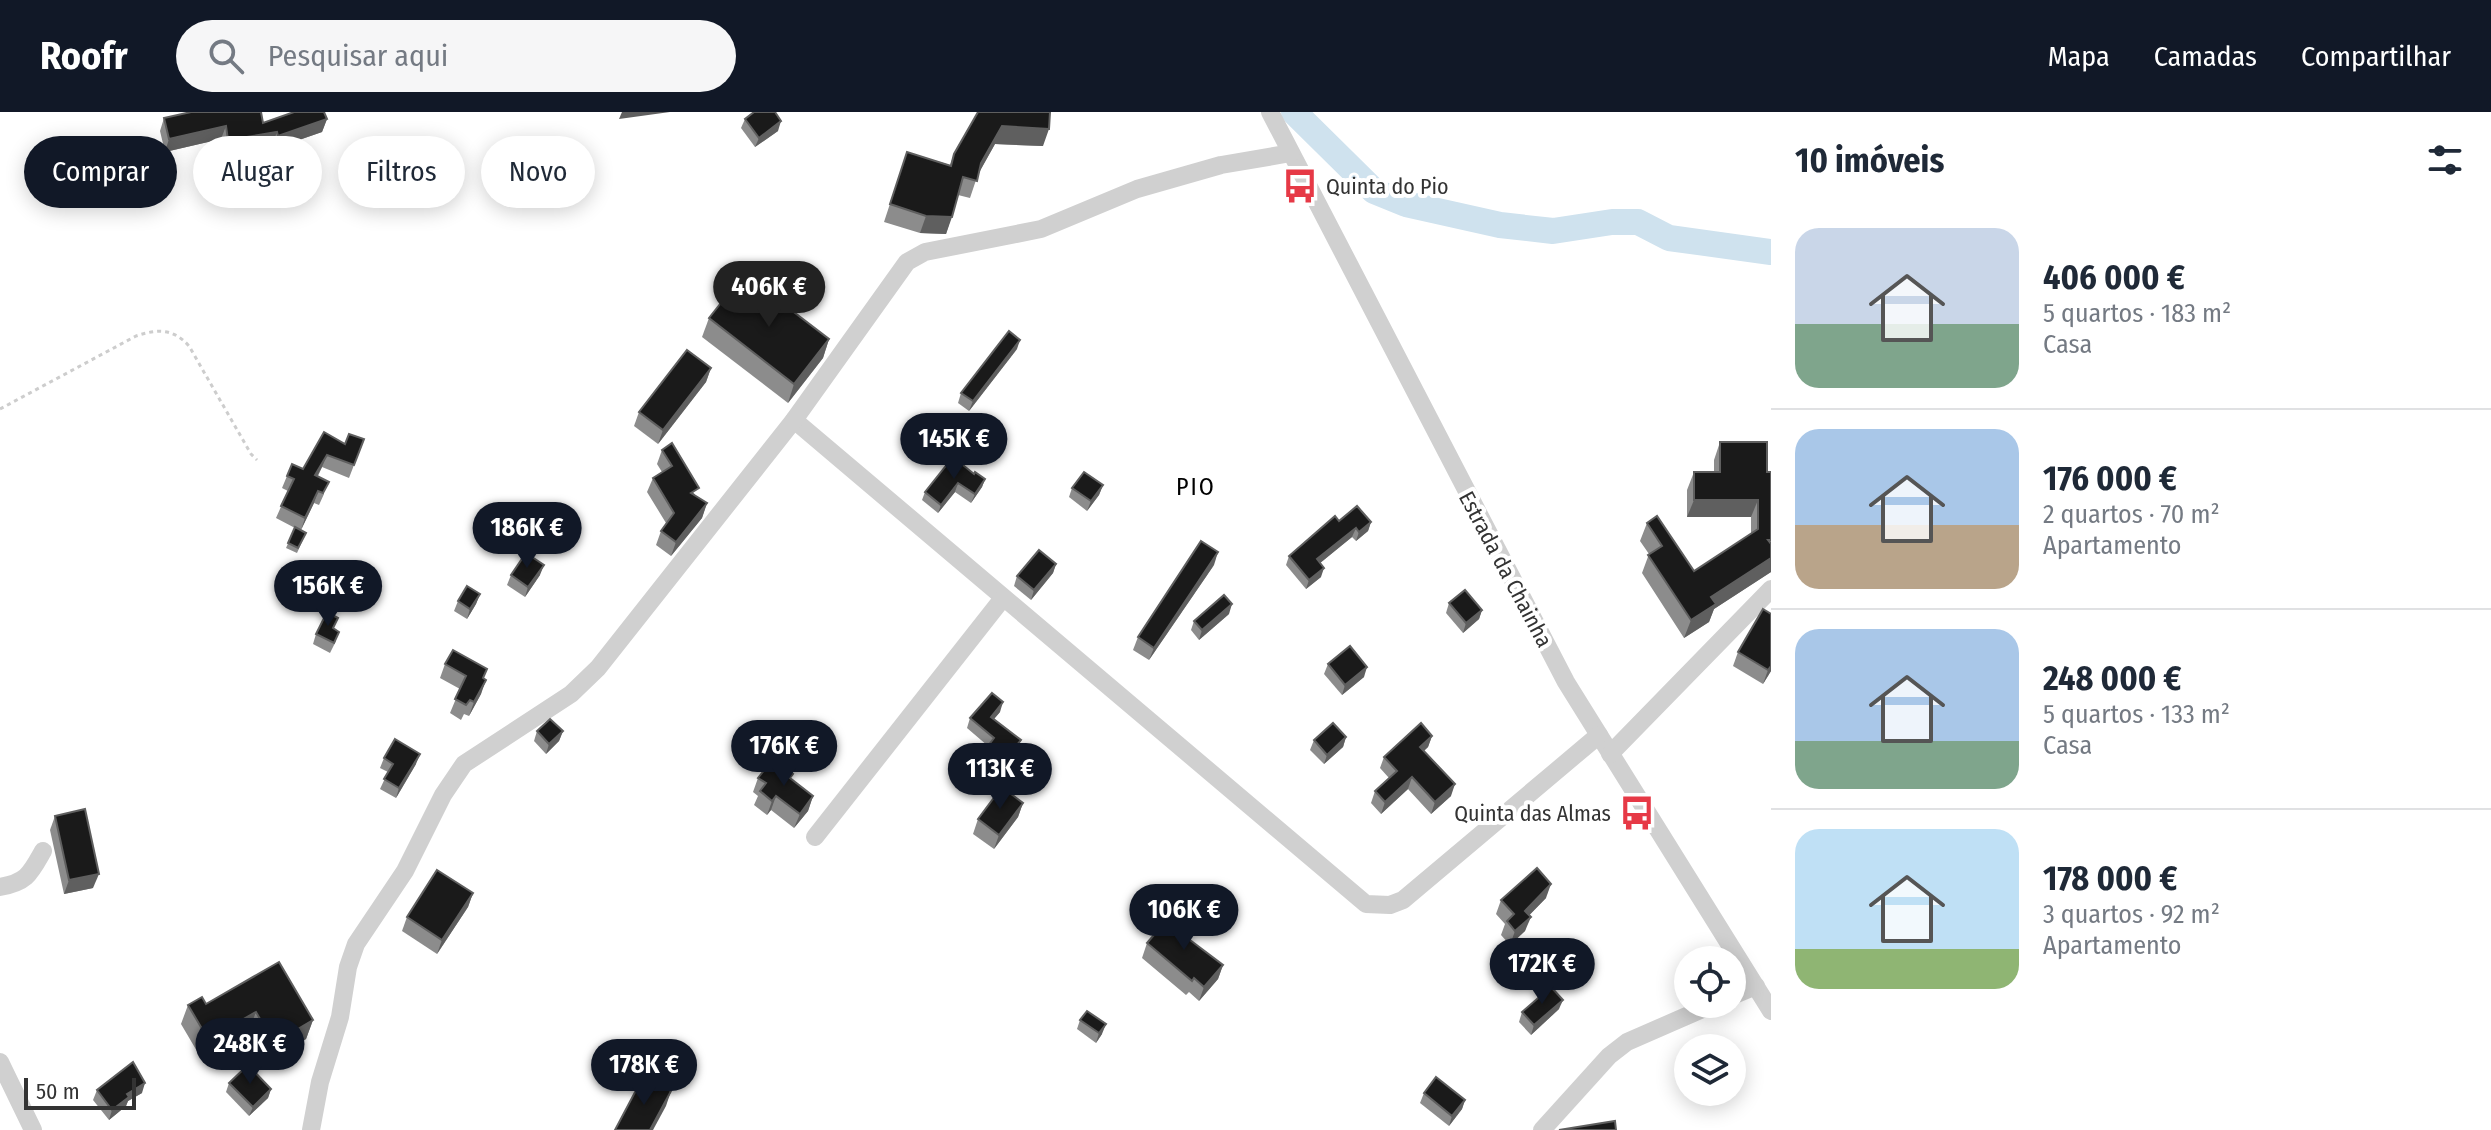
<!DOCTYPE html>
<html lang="pt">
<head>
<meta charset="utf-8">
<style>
	body { margin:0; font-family:"Fira Sans Condensed",sans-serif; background:#f6f6f7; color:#1f2937; height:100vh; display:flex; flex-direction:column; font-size:30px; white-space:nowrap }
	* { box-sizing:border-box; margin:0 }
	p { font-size:26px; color:#747a83 }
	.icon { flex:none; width:44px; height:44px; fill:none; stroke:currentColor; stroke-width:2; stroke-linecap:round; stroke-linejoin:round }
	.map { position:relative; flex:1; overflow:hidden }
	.sheet { display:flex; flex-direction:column; background:#fff; width:720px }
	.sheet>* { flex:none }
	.guide { position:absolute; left:24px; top:24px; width:760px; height:72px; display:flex; gap:16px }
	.tools { position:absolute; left:1674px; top:834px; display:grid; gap:16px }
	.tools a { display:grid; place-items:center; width:72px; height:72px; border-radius:50%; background:#fff; box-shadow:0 4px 20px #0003; font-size:40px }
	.scale { position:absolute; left:24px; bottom:20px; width:112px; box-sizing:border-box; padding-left:8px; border:4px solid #333; border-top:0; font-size:22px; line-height:28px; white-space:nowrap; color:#333; -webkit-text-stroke:6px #fff; paint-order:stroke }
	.price { position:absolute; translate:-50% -68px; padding:0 18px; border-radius:28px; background:#111827; color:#fff; font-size:26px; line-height:52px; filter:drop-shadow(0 2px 4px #0008) }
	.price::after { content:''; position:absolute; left:50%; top:48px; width:24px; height:18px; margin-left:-12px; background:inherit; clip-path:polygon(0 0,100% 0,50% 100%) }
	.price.active { background:#222; color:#fff }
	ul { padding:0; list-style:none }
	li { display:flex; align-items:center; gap:24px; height:200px; padding:0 24px }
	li+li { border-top:2px solid #e0e1e3 }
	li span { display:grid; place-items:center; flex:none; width:224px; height:160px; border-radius:24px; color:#555 }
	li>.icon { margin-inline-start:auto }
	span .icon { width:96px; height:96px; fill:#fffc; stroke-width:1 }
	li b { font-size:34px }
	h2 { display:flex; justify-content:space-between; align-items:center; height:96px; padding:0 24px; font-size:34px }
	.tag { padding:0 28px; border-radius:36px; background:#fff; box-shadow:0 4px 20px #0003; font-size:28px; line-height:72px }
	.tag.active { background:#111827; color:#fff }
	header { display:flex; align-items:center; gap:48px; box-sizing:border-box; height:112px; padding:0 40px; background:#111827; color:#fff }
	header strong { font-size:38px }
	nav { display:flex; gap:44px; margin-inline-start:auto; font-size:28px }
	.search { width:560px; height:72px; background:#f6f6f7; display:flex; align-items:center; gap:20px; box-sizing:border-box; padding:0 28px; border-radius:44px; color:#747a83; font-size:30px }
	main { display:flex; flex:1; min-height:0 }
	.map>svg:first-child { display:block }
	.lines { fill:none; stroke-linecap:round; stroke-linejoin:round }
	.river { stroke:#cfe2ee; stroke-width:26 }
	.path { stroke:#cdcdcd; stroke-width:3; stroke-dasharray:4 4; stroke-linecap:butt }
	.minor { stroke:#d0d0d0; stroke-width:18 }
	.wall { fill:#8c8c8c }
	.shaded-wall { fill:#5f5f5f }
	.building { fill:#1a1a1a; stroke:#5f5f5f; stroke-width:2 }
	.labels { text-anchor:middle; stroke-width:8; stroke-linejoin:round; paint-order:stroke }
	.poi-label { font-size:22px; fill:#333; stroke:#fff; text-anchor:start }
	.street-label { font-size:22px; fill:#333; stroke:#fff }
	.neighbourhood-label { font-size:24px; letter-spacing:2px; fill:#000; stroke:#fff }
</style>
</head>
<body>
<header>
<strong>Roofr</strong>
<div class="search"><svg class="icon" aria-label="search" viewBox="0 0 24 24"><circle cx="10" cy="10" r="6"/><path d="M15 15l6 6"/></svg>Pesquisar aqui</div>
<nav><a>Mapa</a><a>Camadas</a><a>Compartilhar</a></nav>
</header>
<main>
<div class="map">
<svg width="1771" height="1018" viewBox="0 0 1771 1018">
	<rect width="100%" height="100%" fill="#fff"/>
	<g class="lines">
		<!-- river -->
		<path class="river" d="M1294,0L1374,79L1406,92L1500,113L1553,119L1612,110H1638L1669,126L1771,140"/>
		<!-- path -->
		<path class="path" d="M0,297L136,224C157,217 173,216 189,234L251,342L257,348"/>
		<!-- minor -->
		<g class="minor">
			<path d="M1270,0L1566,570L1771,899"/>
			<path d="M794,308L1366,792L1390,793L1403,788L1599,623"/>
			<path d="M1610,642L1771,477"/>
			<path d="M815,725L1003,486"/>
			<path d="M0,775C27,770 30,762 43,739"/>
			<path d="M1732,884L1756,874"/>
			<path d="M0,950L33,1018"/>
			<path d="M311,1018L320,970L340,905L348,855L356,832L405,759L443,683L464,652L571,582L598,556L794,308L907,150L925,140L1041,117L1137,77L1221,53L1291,41"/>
			<path d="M1542,1018L1609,944L1627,930L1714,892"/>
		</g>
	</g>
	<!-- wall -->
	<g class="wall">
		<path d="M978,0L1043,34L995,32L978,62L970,86L958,83L946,122L920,121L884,110L907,40L950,53L954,42Z"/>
		<path d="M164,6L263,11L327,7L322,20L273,37L272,33L224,41L221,27L165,40L160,19Z"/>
		<path d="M745,7L778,19L755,35L741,16Z"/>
		<path d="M709,206L829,227L823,246L788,291L702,225Z"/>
		<path d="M1017,237L969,299L958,291L961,281Z"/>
		<path d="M711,256L706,270L658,332L634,314L639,300Z"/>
		<path d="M364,327L349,366L322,355L318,364L324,382L319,393L314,391L301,418L306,421L297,441L286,436L295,416L276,406L288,379L282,376L287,364L303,357L345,332Z"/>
		<path d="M1720,330L1767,360H1771V460L1714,497L1709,510L1684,526L1642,461L1649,442L1640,429L1647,411L1694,459L1751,422V405H1687V378L1694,360H1714V348Z"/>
		<path d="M662,338L696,384L707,391L702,406L671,444L656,433L661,419L666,411L647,380L653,366L662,360L657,352Z"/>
		<path d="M974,362L985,367L982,375L971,391L955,380L938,401L922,388L925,380Z"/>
		<path d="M1103,373L1099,383L1087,399L1069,385L1072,376Z"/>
		<path d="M1339,409L1371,410L1368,419L1356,429L1352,425L1320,451L1321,465L1306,477L1286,453L1289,444Z"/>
		<path d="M1056,452L1053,461L1031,488L1014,474L1017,464Z"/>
		<path d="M1214,453L1149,548L1133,538L1138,525Z"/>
		<path d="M511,463H540L525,485L507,473Z"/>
		<path d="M480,482L476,492L467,507L454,499L458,489Z"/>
		<path d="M1449,491L1482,498L1479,507L1463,521L1446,501Z"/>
		<path d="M1229,502L1199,528L1191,518L1194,509Z"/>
		<path d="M1771,502V559L1763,572L1733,554L1738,540Z"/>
		<path d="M334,517L336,529L330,541L313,532L316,522Z"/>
		<path d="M445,552L484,566L481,582L469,604L464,602L461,608L450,601L460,577L440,566Z"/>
		<path d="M1328,552L1364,565L1342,583L1324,562Z"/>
		<path d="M1000,600L994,607L1021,628L1017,638L999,661L982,647L985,638L988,634L967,616L970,606Z"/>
		<path d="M537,619H563L559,629L546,642L534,629Z"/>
		<path d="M1432,624L1428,635L1424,639L1451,684L1431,702L1408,677L1381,702L1371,691L1375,679L1389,666L1380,656L1384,645Z"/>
		<path d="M1346,625L1343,635L1324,652L1310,638L1314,628Z"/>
		<path d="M384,646L416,652L396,686L380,677L388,660L380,656Z"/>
		<path d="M758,666L791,667L813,684L808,699L794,716L771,698L767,703L754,693L758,684L753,680Z"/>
		<path d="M1023,691L1018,705L994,737L973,722L978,707Z"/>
		<path d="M55,704L93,776L64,782L50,718Z"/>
		<path d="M473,781L468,795L437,842L402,819L407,805Z"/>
		<path d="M1546,786L1529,803L1525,819L1510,833L1501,823L1505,812L1496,802L1501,788Z"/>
		<path d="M1190,828L1223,853L1218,867L1199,889L1189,880L1186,883L1142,846L1147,831Z"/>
		<path d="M206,892L313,908L306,927L267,949L249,918L201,946L181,912L188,893Z"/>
		<path d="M1559,897L1531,923L1519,910L1522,900Z"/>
		<path d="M1080,908L1102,922L1096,931L1077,917Z"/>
		<path d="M229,971L271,977L268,986L249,1004L226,980Z"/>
		<path d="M97,978L142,981L128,989L126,994L109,1008L93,988Z"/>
		<path d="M1424,981L1465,988L1462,997L1449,1014L1420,991Z"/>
	</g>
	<!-- shaded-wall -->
	<g class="shaded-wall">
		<path d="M622,0H670L619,7Z"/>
		<path d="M327,7L322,20L273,37L278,24Z"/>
		<path d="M781,9L778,19L755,35L759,26Z"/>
		<path d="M226,14L221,27L165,40L169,27Z"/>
		<path d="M1002,14L1049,17L1043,34L995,32L975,68L981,51Z"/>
		<path d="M277,20L272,33L224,41L228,28Z"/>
		<path d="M926,104L952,105L946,122L920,121Z"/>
		<path d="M829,227L823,246L788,291L794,272Z"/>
		<path d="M1020,228L1017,237L969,299L973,289Z"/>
		<path d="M711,256L706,270L658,332L663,318Z"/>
		<path d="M327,343L322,355L311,376L315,363Z"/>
		<path d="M985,367L982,375L971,391L975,382Z"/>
		<path d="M958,371L955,380L938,401L941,393Z"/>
		<path d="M1103,373L1099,383L1087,399L1091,389Z"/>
		<path d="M318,379L314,391L301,418L305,406Z"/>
		<path d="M1694,388H1758L1751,405H1687Z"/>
		<path d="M707,391L702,406L671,444L676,430Z"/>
		<path d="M1371,410L1368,419L1356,429L1359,420Z"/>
		<path d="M1356,416L1352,425L1314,456L1317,447Z"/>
		<path d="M1218,440L1214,453L1149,548L1154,536Z"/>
		<path d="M1771,446V460L1714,497L1709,510L1684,526L1691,508L1711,485Z"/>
		<path d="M1056,452L1053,461L1031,488L1034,478Z"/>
		<path d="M544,453L540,463L525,485L528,475Z"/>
		<path d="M1324,456L1321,465L1306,477L1309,468Z"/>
		<path d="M480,482L476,492L467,507L470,497Z"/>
		<path d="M1232,492L1229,502L1199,528L1202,518Z"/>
		<path d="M1482,498L1479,507L1463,521L1466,511Z"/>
		<path d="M1771,554V559L1763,572L1768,558Z"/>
		<path d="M1367,555L1364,565L1342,583L1345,573Z"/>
		<path d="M486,568L481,582L469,604L474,590Z"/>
		<path d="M1003,590L1000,600L988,614L991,605Z"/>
		<path d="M563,619L559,629L546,642L549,632Z"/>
		<path d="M1432,624L1428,635L1416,646L1420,635Z"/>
		<path d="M1346,625L1343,635L1324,652L1327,643Z"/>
		<path d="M1021,628L1017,638L999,661L1002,651Z"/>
		<path d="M420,642L416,652L396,686L399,676Z"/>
		<path d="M1412,665L1408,677L1381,702L1385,690Z"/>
		<path d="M1455,672L1451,684L1431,702L1435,690Z"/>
		<path d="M776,684L771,698L767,703L772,689Z"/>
		<path d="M813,684L808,699L794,716L800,702Z"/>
		<path d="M1023,691L1018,705L994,737L999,723Z"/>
		<path d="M99,762L93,776L64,782L69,768Z"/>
		<path d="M1551,772L1546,786L1520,813L1525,799Z"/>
		<path d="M473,781L468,795L437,842L442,828Z"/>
		<path d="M1531,805L1525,819L1510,833L1515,819Z"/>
		<path d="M1223,853L1218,867L1199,889L1204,875Z"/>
		<path d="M1563,888L1559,897L1531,923L1534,913Z"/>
		<path d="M256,900L249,918L201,946L208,927Z"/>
		<path d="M313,908L306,927L267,949L274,931Z"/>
		<path d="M1106,912L1102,922L1096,931L1099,921Z"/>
		<path d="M145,971L142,981L128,989L126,994L109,1008L112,998L127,982Z"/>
		<path d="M271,977L268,986L249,1004L253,995Z"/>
		<path d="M671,979L666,994L653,1018H650Z"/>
		<path d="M1465,988L1462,997L1449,1014L1452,1004Z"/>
	</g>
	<!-- building -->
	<g class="building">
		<path d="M191,0H261L263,11L294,0H324L327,7L278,24L277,20L228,28L226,14L169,27L164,6Z"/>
		<path d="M754,0H775L781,9L759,26L745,7Z"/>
		<path d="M978,0H1050L1049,17L1002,14L981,51L977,69L963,65L952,105L926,104L890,92L907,40L951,54L954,42Z"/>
		<path d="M744,162L829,227L794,272L709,206Z"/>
		<path d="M1009,219L1020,228L973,289L961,281Z"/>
		<path d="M687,238L711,256L663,318L639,300Z"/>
		<path d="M324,320L345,332L349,322L364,327L354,353L327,343L315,363L329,370L323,381L318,379L305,406L281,394L294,367L287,364L292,352L303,357Z"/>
		<path d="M1720,330H1767V360H1771V428H1768L1771,432V446L1711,485L1716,492L1691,508L1648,443L1662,434L1647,411L1657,404L1694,459L1758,417V388H1694V360H1720Z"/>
		<path d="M672,331L699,376L691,381L707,391L676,430L661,419L674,401L653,366L672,354L662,338Z"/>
		<path d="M953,345L974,362L975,360L985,367L975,382L958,371L941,393L925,380Z"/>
		<path d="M1084,360L1103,373L1091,389L1072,376Z"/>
		<path d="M1357,394L1371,410L1359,420L1356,416L1317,447L1324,456L1309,468L1289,444L1335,404L1339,409Z"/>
		<path d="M295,415L306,421L298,436L288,431Z"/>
		<path d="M1201,429L1218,440L1154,536L1138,525Z"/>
		<path d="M1039,438L1056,452L1034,478L1017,464Z"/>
		<path d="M526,441L544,453L528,475L511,463Z"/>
		<path d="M467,474L480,482L470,497L458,489Z"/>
		<path d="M1465,478L1482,498L1466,511L1449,491Z"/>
		<path d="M1224,483L1232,492L1202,518L1194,509Z"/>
		<path d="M1763,497L1771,502V554L1768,558L1738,540Z"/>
		<path d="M327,500L338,506L333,516L339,520L334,531L316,522Z"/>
		<path d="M1350,534L1367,555L1345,573L1328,552Z"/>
		<path d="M453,538L487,557L483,566L486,568L474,590L470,588L466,593L455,587L466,564L445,552Z"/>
		<path d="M992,581L1003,590L991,605L1021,628L1002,651L985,638L994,626L970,606Z"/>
		<path d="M550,607L563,619L549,632L537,619Z"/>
		<path d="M1333,611L1346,625L1327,643L1314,628Z"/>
		<path d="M1421,611L1432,624L1420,635L1455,672L1435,690L1412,665L1385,690L1375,679L1397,659L1384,645Z"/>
		<path d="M395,627L420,642L399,676L384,667L393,652L384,646Z"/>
		<path d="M770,651L777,656L780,652L793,662L790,666L813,684L800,702L776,684L772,689L760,679L766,671L758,666Z"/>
		<path d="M1002,675L1023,691L999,723L978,707Z"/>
		<path d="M85,697L99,762L69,768L55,704Z"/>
		<path d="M1537,756L1551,772L1525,799L1531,805L1515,819L1507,809L1514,802L1501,788Z"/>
		<path d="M437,758L473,781L442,828L407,805Z"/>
		<path d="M1167,808L1170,811L1181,808L1188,812L1190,828L1223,853L1204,875L1194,866L1192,869L1147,831Z"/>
		<path d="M279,850L313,908L274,931L256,900L208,927L188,893L202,885L206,892Z"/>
		<path d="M1551,875L1563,888L1534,913L1522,900Z"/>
		<path d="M1087,899L1106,912L1099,921L1080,908Z"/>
		<path d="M133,950L145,971L127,982L129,985L112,998L97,978Z"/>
		<path d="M248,953L271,977L253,995L229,971Z"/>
		<path d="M643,965L671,979L650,1018H615Z"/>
		<path d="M1436,965L1465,988L1452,1004L1424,981Z"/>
		<path d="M1615,1009L1616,1018H1559Z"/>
	</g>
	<!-- icons -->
	<defs>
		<g id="bus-bare" transform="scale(2.76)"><path d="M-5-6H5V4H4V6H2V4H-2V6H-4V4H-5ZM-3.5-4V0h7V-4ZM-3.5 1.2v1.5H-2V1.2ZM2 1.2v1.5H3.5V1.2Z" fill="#e63946" stroke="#fff" stroke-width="2.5" paint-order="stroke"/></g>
	</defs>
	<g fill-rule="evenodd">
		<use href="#bus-bare" x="1300" y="74"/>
		<use href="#bus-bare" x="1637" y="701"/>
	</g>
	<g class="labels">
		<!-- poi labels -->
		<g class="poi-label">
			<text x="1326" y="82">Quinta do Pio</text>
			<text x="1611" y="709" text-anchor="end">Quinta das Almas</text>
		</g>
		<!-- street labels -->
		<g class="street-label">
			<text transform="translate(1506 457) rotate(62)" y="8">Estrada da Chainha</text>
		</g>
		<!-- neighbourhood labels -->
		<g class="neighbourhood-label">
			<text x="1196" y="383">PIO</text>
		</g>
	</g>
</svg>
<div class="tools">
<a><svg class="icon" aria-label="locate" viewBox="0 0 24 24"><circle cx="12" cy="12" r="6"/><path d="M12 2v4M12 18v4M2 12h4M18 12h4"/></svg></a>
<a><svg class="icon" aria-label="layers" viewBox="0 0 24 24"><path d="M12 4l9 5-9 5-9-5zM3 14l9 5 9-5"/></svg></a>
</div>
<div class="scale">50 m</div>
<b class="price active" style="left:769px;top:217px">406K €</b>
<b class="price" style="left:954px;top:369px">145K €</b>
<b class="price" style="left:527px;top:458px">186K €</b>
<b class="price" style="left:328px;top:516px">156K €</b>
<b class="price" style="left:784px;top:676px">176K €</b>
<b class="price" style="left:1000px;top:699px">113K €</b>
<b class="price" style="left:1184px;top:840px">106K €</b>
<b class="price" style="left:1542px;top:894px">172K €</b>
<b class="price" style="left:250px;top:974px">248K €</b>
<b class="price" style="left:644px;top:995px">178K €</b>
<div class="guide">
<a class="tag active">Comprar</a>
<a class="tag">Alugar</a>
<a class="tag">Filtros</a>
<a class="tag">Novo</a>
</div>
</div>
<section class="sheet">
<h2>10 imóveis<svg class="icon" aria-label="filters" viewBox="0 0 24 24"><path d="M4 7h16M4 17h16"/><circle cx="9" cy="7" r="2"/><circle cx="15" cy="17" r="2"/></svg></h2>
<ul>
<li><span style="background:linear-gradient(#c9d6e8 60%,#7fa58c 0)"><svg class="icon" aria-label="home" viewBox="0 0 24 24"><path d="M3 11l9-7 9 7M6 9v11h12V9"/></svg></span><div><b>406 000 €</b><p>5 quartos · 183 m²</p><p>Casa</p></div></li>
<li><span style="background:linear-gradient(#a9c7e8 60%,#b9a48a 0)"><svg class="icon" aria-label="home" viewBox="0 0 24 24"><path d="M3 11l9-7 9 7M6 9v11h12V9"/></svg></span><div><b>176 000 €</b><p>2 quartos · 70 m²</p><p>Apartamento</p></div></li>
<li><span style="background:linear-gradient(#a9c7e8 70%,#7fa58c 0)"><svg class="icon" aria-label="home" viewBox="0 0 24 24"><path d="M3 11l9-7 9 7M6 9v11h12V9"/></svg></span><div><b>248 000 €</b><p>5 quartos · 133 m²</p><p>Casa</p></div></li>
<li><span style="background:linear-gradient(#bfe0f5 75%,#8fb573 0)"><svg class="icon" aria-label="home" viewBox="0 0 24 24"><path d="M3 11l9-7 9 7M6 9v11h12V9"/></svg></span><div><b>178 000 €</b><p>3 quartos · 92 m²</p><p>Apartamento</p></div></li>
</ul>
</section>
</main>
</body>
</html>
